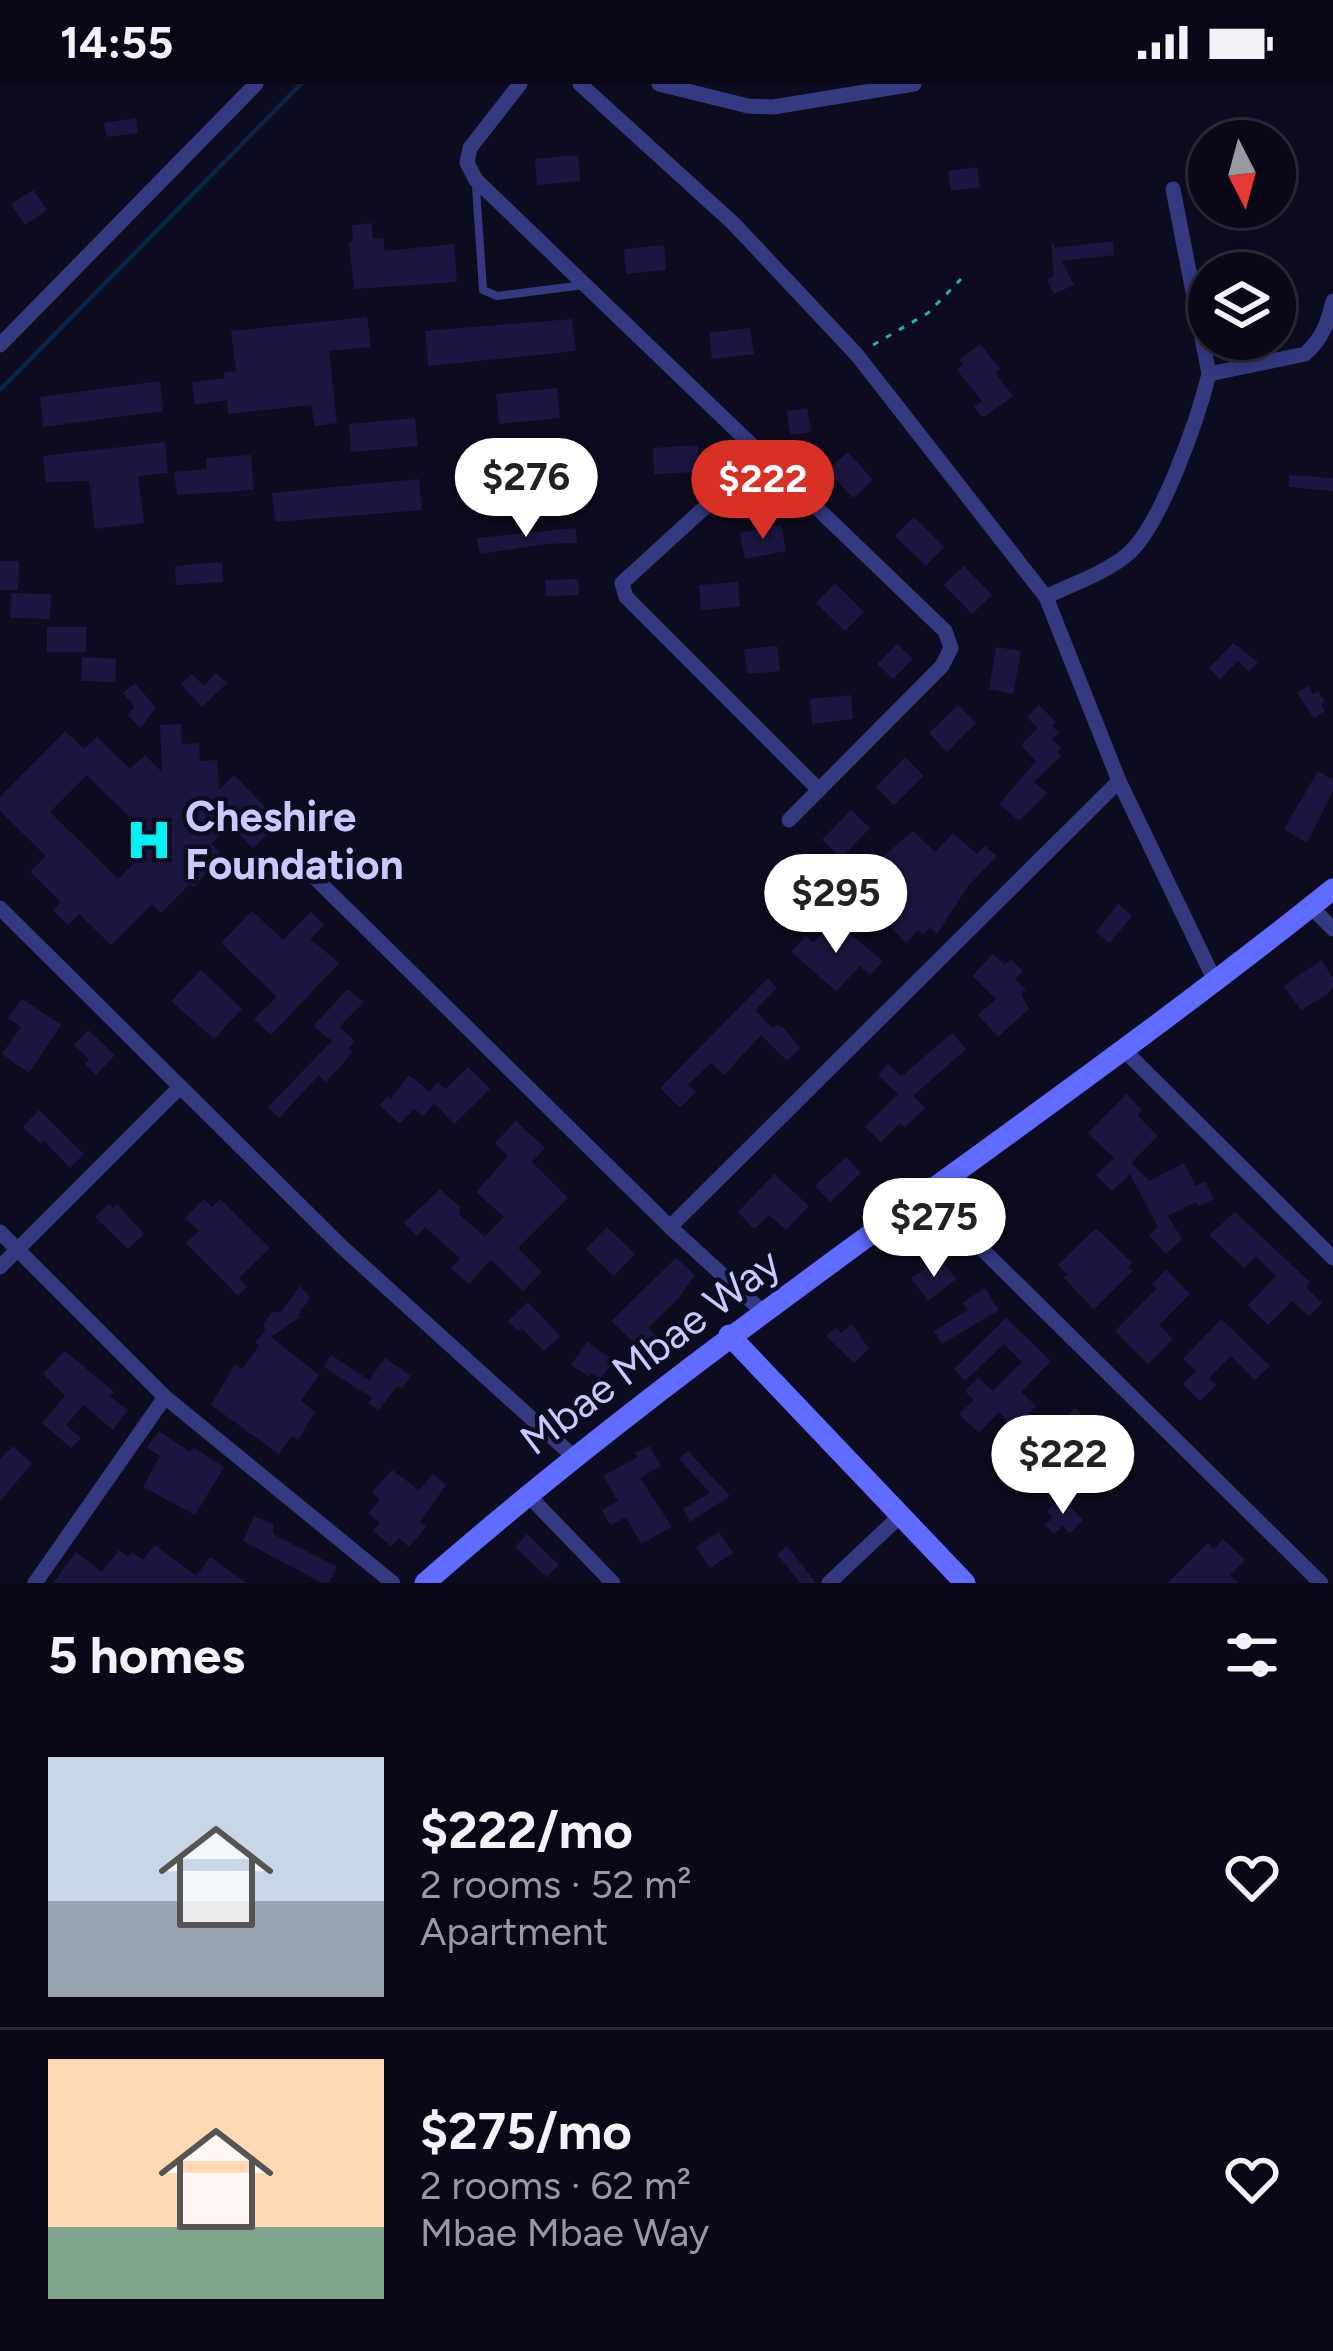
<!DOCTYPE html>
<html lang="en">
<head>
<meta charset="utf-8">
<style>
	body { margin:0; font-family:Figtree,sans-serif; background:#131120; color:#f1f3f6; height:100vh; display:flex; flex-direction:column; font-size:45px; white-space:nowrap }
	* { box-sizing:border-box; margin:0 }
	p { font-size:39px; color:#999aa1 }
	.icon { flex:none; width:66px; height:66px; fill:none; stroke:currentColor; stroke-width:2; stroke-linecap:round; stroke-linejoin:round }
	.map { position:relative; height:1499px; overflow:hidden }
	.side { display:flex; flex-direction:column; background:#0a0817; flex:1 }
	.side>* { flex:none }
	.needle { width:78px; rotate:174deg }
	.tools { position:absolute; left:1188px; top:36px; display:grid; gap:24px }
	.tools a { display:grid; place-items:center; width:108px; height:108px; border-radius:50%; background:#0a0817; box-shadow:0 6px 18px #0003,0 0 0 3px #2a2936; font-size:60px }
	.price { position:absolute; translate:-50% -102px; padding:0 27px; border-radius:42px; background:#fff; color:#222; font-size:39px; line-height:78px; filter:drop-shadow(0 3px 6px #0008) }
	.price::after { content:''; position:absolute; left:50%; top:72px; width:36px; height:27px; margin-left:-18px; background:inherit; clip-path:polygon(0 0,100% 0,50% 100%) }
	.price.on { background:#d93025; color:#fff }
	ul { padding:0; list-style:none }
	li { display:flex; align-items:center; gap:36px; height:300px; padding:0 48px }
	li+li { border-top:3px solid #2a2936 }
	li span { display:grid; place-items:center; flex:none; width:336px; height:240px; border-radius:0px; color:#555 }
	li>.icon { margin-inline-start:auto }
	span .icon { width:144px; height:144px; fill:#fffc; stroke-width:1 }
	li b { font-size:51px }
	h2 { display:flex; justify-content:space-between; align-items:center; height:144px; padding:0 48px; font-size:51px }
	.status { display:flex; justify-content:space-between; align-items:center; height:84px; padding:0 60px; background:#0a0817; direction:ltr }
	.status svg { height:33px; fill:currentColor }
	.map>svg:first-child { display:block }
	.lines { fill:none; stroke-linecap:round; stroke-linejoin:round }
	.stream { stroke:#0a2544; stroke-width:4.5 }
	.building { fill:#1b1740; fill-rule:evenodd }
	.path { stroke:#29b39e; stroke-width:3; stroke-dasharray:6 9; stroke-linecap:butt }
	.lane { stroke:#343980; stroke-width:8 }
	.street { stroke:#343980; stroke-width:15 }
	.secondary { stroke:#606bff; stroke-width:21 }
	.labels { text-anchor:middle; stroke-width:9; stroke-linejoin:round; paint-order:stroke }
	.poi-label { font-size:42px; font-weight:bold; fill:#cac9ff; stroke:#0d0b1f; text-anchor:start }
	.street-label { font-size:42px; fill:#cac9ff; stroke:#0d0b1f }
</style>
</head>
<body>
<div class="status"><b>14:55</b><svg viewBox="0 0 49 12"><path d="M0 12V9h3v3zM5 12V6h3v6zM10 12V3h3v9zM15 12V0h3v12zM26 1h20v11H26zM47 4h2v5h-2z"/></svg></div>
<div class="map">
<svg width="1333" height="1499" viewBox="0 0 1333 1499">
	<rect width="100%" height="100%" fill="#0d0b1f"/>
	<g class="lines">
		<!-- stream -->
		<path class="stream" d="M0,306L301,0"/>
	</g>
	<!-- building -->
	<g class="building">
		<path d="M136,34L138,49L107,53L104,39Z"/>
		<path d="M578,71L580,97L537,101L535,75Z"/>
		<path d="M977,83L980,103L951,107L948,87Z"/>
		<path d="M33,106L47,126L25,141L11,120Z"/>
		<path d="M372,139L373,155L383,154L385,167L454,160L457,198L354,205L349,158L353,157L352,141Z"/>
		<path d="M1051,156L1055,164L1113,157L1114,171L1062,177L1074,201L1054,210L1047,196L1054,192Z"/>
		<path d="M664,161L666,186L626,190L624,165Z"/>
		<path d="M367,233L371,263L329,267L337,339L315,342L311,321L228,330L227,316L195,321L192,298L225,294L224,288L236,287L231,247Z"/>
		<path d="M572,235L576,267L428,282L425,247Z"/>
		<path d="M750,244L754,270L712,275L709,249Z"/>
		<path d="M980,260L1000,285L995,289L1013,312L986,332H981L974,323L982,317L957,286L963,281L959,276Z"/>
		<path d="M160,297L163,327L43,343L40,313Z"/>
		<path d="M557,304L560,334L499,340L496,310Z"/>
		<path d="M807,324L811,348L790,351L787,327Z"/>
		<path d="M415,334L418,362L351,368L349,340Z"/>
		<path d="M165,358L168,389L138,392L144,439L95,445L89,397L46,398L43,372Z"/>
		<path d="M698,361L699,388L654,390L653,364Z"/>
		<path d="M848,368L873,396L853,414L827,386Z"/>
		<path d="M251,371L254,406L177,411L174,388L207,385L206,374Z"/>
		<path d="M1290,391L1333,394V407L1288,403Z"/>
		<path d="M419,395L422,426L275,438L272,409Z"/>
		<path d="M914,433L944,463L926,482L895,452Z"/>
		<path d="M781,441L786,467L745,475L740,449Z"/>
		<path d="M576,444L577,459L545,460L480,470L477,454Z"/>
		<path d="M0,477H19L18,506H0Z"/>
		<path d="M222,478L223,498L176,501L175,482Z"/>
		<path d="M964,482L992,511L972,530L944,501Z"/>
		<path d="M578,495L579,511L546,512L545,496Z"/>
		<path d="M738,498L740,523L701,526L699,501Z"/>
		<path d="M835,499L864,528L845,547L816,519Z"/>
		<path d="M11,509L51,510L50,535L10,534Z"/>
		<rect x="47" y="543" width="39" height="25"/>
		<path d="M1233,559L1258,578L1249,587L1238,577L1220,595L1209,584Z"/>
		<path d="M897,560L913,575L893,595L877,580Z"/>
		<path d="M777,562L780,587L747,590L744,565Z"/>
		<path d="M996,563L1021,567L1013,610L989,605Z"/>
		<path d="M82,573L116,575L115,598L81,597Z"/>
		<path d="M216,589L227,599L202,623L181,600L192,590L204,602Z"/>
		<path d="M135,599L156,624L140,644L128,631L135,623L123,609Z"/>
		<path d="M1308,602L1313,610L1318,607L1325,618L1321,620L1325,627L1314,634L1297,609Z"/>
		<path d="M851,611L853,635L812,640L810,615Z"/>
		<path d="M958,621L976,639L947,668L929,649Z"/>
		<path d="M1039,621L1056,638L1052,642L1059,649L1052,655L1061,664L1057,668L1061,672L1034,698L1047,709L1019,737L999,720L1036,677L1021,661L1038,644L1027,633Z"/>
		<path d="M181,640L182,660L199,659L200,677L217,676L219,706L234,691L280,738L253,764L230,741L211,760L223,771L194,803L190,800L161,829L152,820L111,861L79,830L68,841L53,826L61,818L30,788L46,772L0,727V713L65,647L84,665L97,653L130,685L145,671L162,688L160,641ZM87,691L155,758L118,795L50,728Z"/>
		<path d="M905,673L924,692L894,721L876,703Z"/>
		<path d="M1318,687L1333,696V707L1307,759L1284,745Z"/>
		<path d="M851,726L870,744L841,774L822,756Z"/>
		<path d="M913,747L935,768L953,749L977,770L985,762L997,772L968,802L937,850L930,843L923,851L918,846L906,859L856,808L882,780L878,777Z"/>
		<path d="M1118,820L1132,832L1110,859L1096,848Z"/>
		<path d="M252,827L283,856L311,828L324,841L310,855L339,879L271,951L254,935L277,913L221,859Z"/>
		<path d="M834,837L883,877L870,891L860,882L836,907L791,868L806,852L813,859Z"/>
		<path d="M993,870L1005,881L1011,875L1023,887L1015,895L1026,906L1021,910L1029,925L998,953L978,931L996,915L972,892Z"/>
		<path d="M1321,876L1333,894V903L1328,910L1301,926L1284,902Z"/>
		<path d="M201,886L242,925L214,955L171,917Z"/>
		<path d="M768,894L777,904L755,926L773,945L777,941L784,944L800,964L787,977L761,951L724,991L711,979L688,1001L696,1008L680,1024L660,1004Z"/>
		<path d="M348,905L364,918L339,943L355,957L348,964L353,968L326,998L319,991L279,1034L268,1023L332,957L313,942Z"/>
		<path d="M22,915L61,941L29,989L2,970L21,943L8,934Z"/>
		<path d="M88,946L115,971L96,991L85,980L89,975L74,961Z"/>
		<path d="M952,949L966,965L913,1012L925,1024L905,1043L900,1039L881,1058L865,1043L898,1010L878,991L888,980L901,993Z"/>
		<path d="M468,983L490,1005L454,1040L434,1019L424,1032L414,1025L400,1040L379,1021L388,1012L391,1015L409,991L430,1008L437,998L446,1005Z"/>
		<path d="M1126,1010L1142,1026L1137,1031L1158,1052L1131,1079L1149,1097L1184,1079L1196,1102L1205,1097L1214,1115L1199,1122L1196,1118L1168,1132L1182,1155L1166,1170L1149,1151L1158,1143L1130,1090L1112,1107L1096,1091L1114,1074L1088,1049Z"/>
		<path d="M39,1026L84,1070L70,1084L44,1057L41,1060L23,1043Z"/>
		<path d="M516,1037L545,1064L532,1078L568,1114L518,1164L542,1188L523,1207L491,1175L469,1200L451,1184L460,1174L425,1143L417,1152L404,1139L440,1105L460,1123L459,1130L485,1153L504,1133L476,1108L508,1072L495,1059Z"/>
		<path d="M846,1073L861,1089L830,1118L815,1102Z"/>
		<path d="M774,1090L809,1122L786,1146L769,1131L754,1145L738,1128Z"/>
		<path d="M204,1115L212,1123L220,1115L270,1164L239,1194L247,1203L238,1212L186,1159L199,1147L185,1134Z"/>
		<path d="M109,1120L113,1124L117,1120L144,1150L128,1165L95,1133Z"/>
		<path d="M1235,1128L1310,1198L1306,1203L1322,1219L1309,1232L1292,1217L1268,1241L1248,1221L1276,1192L1256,1172L1244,1184L1209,1151Z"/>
		<path d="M607,1143L635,1170L614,1192L586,1165Z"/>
		<path d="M1096,1144L1132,1179L1128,1183L1133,1187L1094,1225L1063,1193L1067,1190L1058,1181Z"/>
		<path d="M676,1174L695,1191L678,1215L648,1244L657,1252L643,1267L611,1237Z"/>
		<path d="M941,1176L956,1195L928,1217L911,1194Z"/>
		<path d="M1166,1186L1190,1210L1159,1241L1173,1255L1148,1280L1115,1247L1157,1204L1152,1200Z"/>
		<path d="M300,1202L310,1214L298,1231L300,1233L271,1253L319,1291L301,1317L315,1328L298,1356L292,1352L279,1370L211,1321L235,1280L242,1285L259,1262L255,1258L265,1248L264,1240L272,1228H281Z"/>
		<path d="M985,1204L999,1226L942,1260L934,1247L968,1226L962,1219Z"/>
		<path d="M528,1218L560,1252L544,1267L522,1244L518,1247L508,1237Z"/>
		<path d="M1006,1234L1051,1277L1021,1308L1036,1322L1027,1332L1049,1351L1075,1324L1092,1340L1029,1396L1009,1377L1026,1360L999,1328L979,1349L959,1330L974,1316L965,1307L978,1294L993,1307L1022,1278L1004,1260L965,1297L954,1285Z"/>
		<path d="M1221,1235L1270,1282L1255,1296L1231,1272L1209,1294L1216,1301L1200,1317L1183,1300L1196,1287L1183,1275Z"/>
		<path d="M852,1240L869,1265L854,1279L826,1252L836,1243L841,1249Z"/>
		<path d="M587,1258L614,1276L600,1295L591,1289L589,1293L571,1281Z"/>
		<path d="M65,1267L114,1308L110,1313L128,1326L113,1346L84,1321L66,1341L81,1354L71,1364L42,1339L65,1312L43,1290Z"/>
		<path d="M331,1271L369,1296L385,1274L411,1292L402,1305L397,1302L379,1326L368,1319L372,1314L324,1283Z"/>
		<path d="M159,1347L190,1368L194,1364L224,1383L195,1431L143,1403L160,1372L147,1363Z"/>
		<path d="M13,1362L32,1380L0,1417V1375Z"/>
		<path d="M649,1362L661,1382L640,1394L672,1443L641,1460L626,1433L610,1441L602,1426L618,1417L603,1392L638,1373L635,1369Z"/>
		<path d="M688,1367L730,1412L690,1438L683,1425L710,1409L679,1375Z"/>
		<path d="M392,1386L419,1406L433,1390L446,1401L420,1438L426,1443L409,1463L399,1454L391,1462L373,1447L380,1439L368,1429L380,1416L372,1408Z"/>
		<path d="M1061,1413L1083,1436L1070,1449L1063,1442L1054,1450L1045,1441L1053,1433L1047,1427Z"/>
		<path d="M254,1432L273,1440V1450L337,1483L329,1499H322L243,1457Z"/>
		<path d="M719,1448L733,1469L710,1484L696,1463Z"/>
		<path d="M527,1450L559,1481L547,1493L515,1463Z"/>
		<path d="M1223,1455L1245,1476L1230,1491L1238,1499H1168L1208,1459L1214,1465Z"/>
		<path d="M155,1461L196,1492L210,1473L247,1499H53L76,1468L102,1488L119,1466L128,1473L132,1468L143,1476Z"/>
		<path d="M787,1462L816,1499H800L777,1470Z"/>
	</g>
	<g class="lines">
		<!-- path -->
		<path class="path" d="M873,261L928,229L962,194"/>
		<!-- lane -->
		<path class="lane" d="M476,103L483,206L497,212L584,201"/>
		<!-- street -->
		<g class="street">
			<path d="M520,0L470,64L467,79L476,96L945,547L951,564L942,582L789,736"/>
			<path d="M580,0L734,140L857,271L1046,513L1119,697L1215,897"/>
			<path d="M659,0L748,22L773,23L914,0"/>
			<path d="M1173,105L1209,290"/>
			<path d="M0,261L256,0"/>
			<path d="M761,372L622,499L626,513L819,706"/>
			<path d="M1046,513C1072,500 1108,488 1129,469C1162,439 1198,334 1209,290L1305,270C1322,255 1328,239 1333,217"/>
			<path d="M307,786L670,1143L763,1228"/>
			<path d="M1311,823L1333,845"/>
			<path d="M0,824L341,1162L574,1373"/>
			<path d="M1124,966L1333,1174"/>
			<path d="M925,1109L1321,1499"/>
			<path d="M670,1143L1119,697"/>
			<path d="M0,1148L165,1313L393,1499"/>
			<path d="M0,1183L179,1004"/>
			<path d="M527,1410L613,1499"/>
			<path d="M35,1499L165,1313"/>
			<path d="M829,1499L899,1433"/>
		</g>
		<!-- secondary -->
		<g class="secondary">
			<path d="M729,1251L965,1499"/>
			<path d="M425,1499C712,1247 1036,1043 1333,805"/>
		</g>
	</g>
	<!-- icons -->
	<defs>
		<g id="hospital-bare" transform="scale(3.6)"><path d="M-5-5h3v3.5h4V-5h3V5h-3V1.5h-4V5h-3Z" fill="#00f2f4" stroke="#0d0b1f" stroke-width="2.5" paint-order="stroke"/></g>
	</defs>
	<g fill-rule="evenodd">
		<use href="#hospital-bare" x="149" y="756"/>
	</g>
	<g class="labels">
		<!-- poi labels -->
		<g class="poi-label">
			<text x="185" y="747">Cheshire<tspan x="185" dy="48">Foundation</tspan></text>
		</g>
		<!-- street labels -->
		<g class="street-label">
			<text transform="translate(650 1267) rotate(-37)" y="15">Mbae Mbae Way</text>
		</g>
	</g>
</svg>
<div class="tools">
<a><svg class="needle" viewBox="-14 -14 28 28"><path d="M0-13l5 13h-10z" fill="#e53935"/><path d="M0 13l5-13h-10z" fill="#999aa1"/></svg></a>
<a><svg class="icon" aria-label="layers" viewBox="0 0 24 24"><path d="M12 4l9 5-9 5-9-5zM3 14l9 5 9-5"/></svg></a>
</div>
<b class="price" style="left:526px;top:456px">$276</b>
<b class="price on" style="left:763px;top:458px">$222</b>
<b class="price" style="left:836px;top:872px">$295</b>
<b class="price" style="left:934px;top:1196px">$275</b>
<b class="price" style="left:1063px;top:1433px">$222</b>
</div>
<section class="side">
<h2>5 homes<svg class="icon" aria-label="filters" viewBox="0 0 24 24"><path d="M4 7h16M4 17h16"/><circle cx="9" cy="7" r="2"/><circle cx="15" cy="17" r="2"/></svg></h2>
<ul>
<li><span style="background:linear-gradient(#c9d6e8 60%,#9aa5b1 0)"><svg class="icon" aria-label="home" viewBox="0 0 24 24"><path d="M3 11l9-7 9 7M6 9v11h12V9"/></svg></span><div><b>$222/mo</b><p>2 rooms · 52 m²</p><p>Apartment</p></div><svg class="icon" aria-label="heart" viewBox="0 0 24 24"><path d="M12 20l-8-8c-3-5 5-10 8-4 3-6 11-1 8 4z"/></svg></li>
<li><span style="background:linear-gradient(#ffd9b3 70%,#7fa58c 0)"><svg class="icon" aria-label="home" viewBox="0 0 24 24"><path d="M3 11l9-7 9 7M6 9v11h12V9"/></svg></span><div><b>$275/mo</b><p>2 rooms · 62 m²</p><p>Mbae Mbae Way</p></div><svg class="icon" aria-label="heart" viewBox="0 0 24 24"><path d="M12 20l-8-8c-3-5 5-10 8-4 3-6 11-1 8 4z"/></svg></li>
</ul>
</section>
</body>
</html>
